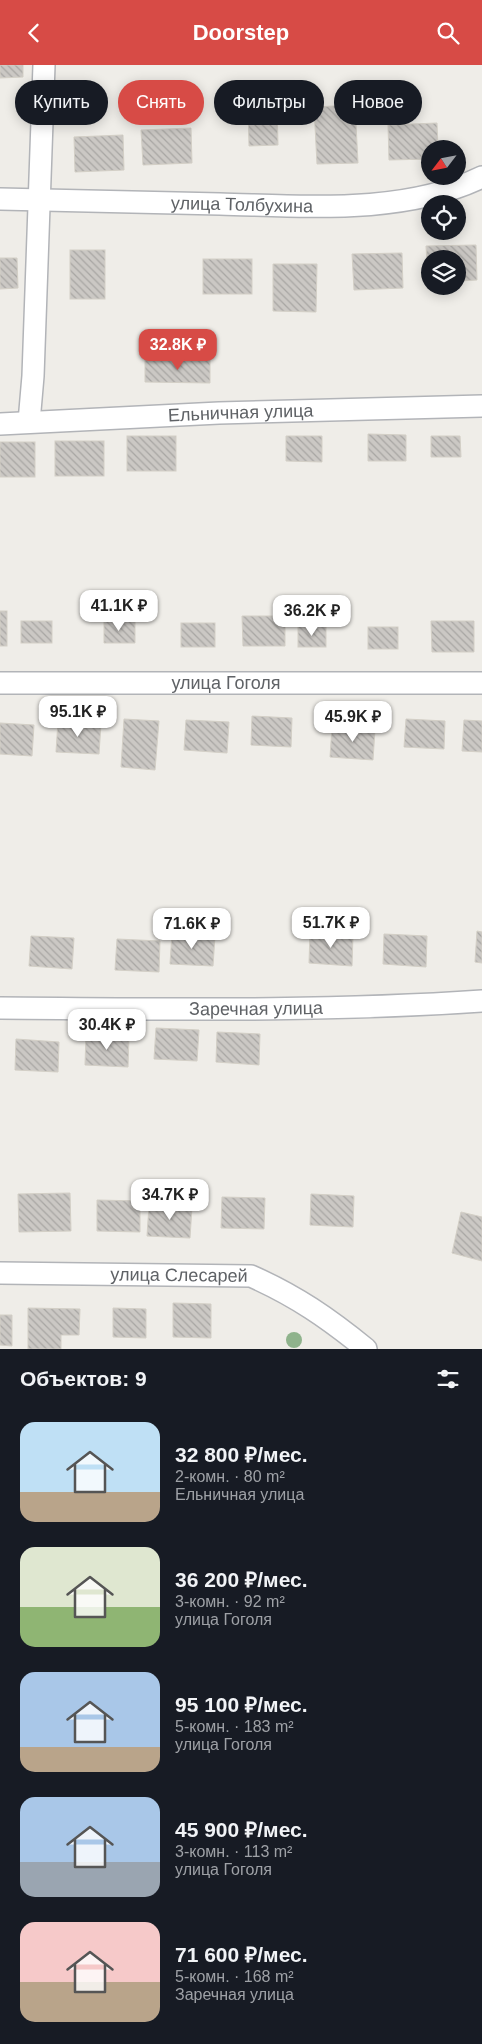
<!DOCTYPE html>
<html lang="ru">
<head>
<meta charset="utf-8">
<style>
	body { margin:0; font-family:Helvetica,sans-serif; background:#242831; color:#f1f3f6; height:100vh; display:flex; flex-direction:column; font-size:19px; white-space:nowrap }
	* { box-sizing:border-box; margin:0 }
	p { font-size:16px; color:#9ea1a6 }
	.icon { flex:none; width:28px; height:28px; fill:none; stroke:currentColor; stroke-width:2; stroke-linecap:round; stroke-linejoin:round }
	.map { position:relative; height:1284px; overflow:hidden }
	.drawer { display:flex; flex-direction:column; background:#171b24; flex:1 }
	.drawer>* { flex:none }
	.hud { position:absolute; left:15px; top:15px; width:452px; height:45px; display:flex; gap:10px }
	.needle { width:32px; rotate:238deg }
	.controls { position:absolute; left:421px; top:75px; display:grid; gap:10px }
	.controls a { display:grid; place-items:center; width:45px; height:45px; border-radius:50%; background:#171b24; box-shadow:0 2px 12px #0003; font-size:25px }
	.price { position:absolute; translate:-50% -42px; padding:0 11px; border-radius:10px; background:#fff; color:#222; font-size:16px; line-height:32px; filter:drop-shadow(0 1px 2px #0008) }
	.price::after { content:''; position:absolute; left:50%; top:30px; width:15px; height:11px; margin-left:-8px; background:inherit; clip-path:polygon(0 0,100% 0,50% 100%) }
	.price.active { background:#d74b46; color:#fff }
	ul { padding:0; list-style:none }
	li { display:flex; align-items:center; gap:15px; height:125px; padding:0 20px }
	li span { display:grid; place-items:center; flex:none; width:140px; height:100px; border-radius:15px; color:#555 }
	li>.icon { margin-inline-start:auto }
	span .icon { width:60px; height:60px; fill:#fffc; stroke-width:1 }
	li b { font-size:21px }
	h2 { display:flex; justify-content:space-between; align-items:center; height:60px; padding:0 20px; font-size:21px }
	.chip { padding:0 18px; border-radius:22px; background:#171b24; box-shadow:0 2px 12px #0003; font-size:18px; line-height:45px }
	.chip.active { background:#d74b46; color:#fff }
	header { display:flex; justify-content:space-between; align-items:center; height:65px; padding:0 20px; background:#d74b46; color:#fff; font-size:22px; font-weight:600 }
	.map>svg:first-child { display:block }
	.building { fill:url(#building-back-hatch); stroke:#d3cfc6 }
	.lines { fill:none; stroke-linecap:round; stroke-linejoin:round }
	.minor-casing { stroke:#b2b4b8; stroke-width:24 }
	.minor { stroke:#fff; stroke-width:21 }
	.tree { fill:#8fb38c }
	.labels { text-anchor:middle; stroke-width:5; stroke-linejoin:round; paint-order:stroke }
	.street-label { font-size:18px; fill:#5f6266; stroke:#fff }
</style>
</head>
<body>
<header><svg class="icon" aria-label="back" viewBox="0 0 24 24"><path d="M15 5l-7 7 7 7"/></svg>Doorstep<svg class="icon" aria-label="search" viewBox="0 0 24 24"><circle cx="10" cy="10" r="6"/><path d="M15 15l6 6"/></svg></header>
<div class="map">
<svg width="482" height="1284" viewBox="0 0 482 1284">
	<defs>
		<pattern id="building-back-hatch" width="6" height="6" patternUnits="userSpaceOnUse" patternTransform="scale(1.25)"><rect width="6" height="6" fill="#cbc8c4"/><path d="M-1 5l2 2M0 0l6 6M5-1l2 2" fill="none" stroke="#a8a6a3"/></pattern>
	</defs>
	<rect width="100%" height="100%" fill="#efede8"/>
	<!-- building -->
	<g class="building">
		<path d="M0,0H23V12L0,13Z"/>
		<path d="M248,40H277L278,80L249,81Z"/>
		<path d="M355,40L358,98L317,99L314,42Z"/>
		<path d="M437,58L438,84H430V94L389,95L388,60Z"/>
		<path d="M191,63L192,98L143,100L141,65Z"/>
		<path d="M123,70L124,105L75,107L74,72Z"/>
		<path d="M476,180L477,215L458,216V194H430V217H428L426,181Z"/>
		<rect x="70" y="185" width="35" height="49"/>
		<path d="M402,188L403,223L354,225L352,189Z"/>
		<path d="M0,193H17L18,223L0,224Z"/>
		<rect x="203" y="194" width="49" height="35"/>
		<path d="M273,199H317L316,247L273,246Z"/>
		<path d="M145,295H210V318L145,317Z"/>
		<path d="M368,369L406,370V396H368Z"/>
		<rect x="127" y="371" width="49" height="35"/>
		<path d="M286,371H322V397L286,396Z"/>
		<path d="M431,371H460L461,392H431Z"/>
		<rect x="55" y="376" width="49" height="35"/>
		<rect x="0" y="377" width="35" height="35"/>
		<rect x="0" y="546" width="7" height="35"/>
		<path d="M242,551H285V581H243Z"/>
		<path d="M104,555L135,556V578H104Z"/>
		<rect x="21" y="556" width="31" height="22"/>
		<path d="M431,556H474V587H432Z"/>
		<rect x="181" y="558" width="34" height="24"/>
		<rect x="298" y="561" width="28" height="21"/>
		<rect x="368" y="562" width="30" height="22"/>
		<path d="M252,651L292,653L291,682L251,680Z"/>
		<path d="M124,654L159,656L155,705L121,702Z"/>
		<path d="M406,654L445,656L444,684L404,682Z"/>
		<path d="M186,655L229,657L227,688L184,685Z"/>
		<path d="M464,655L482,656V687L462,686Z"/>
		<path d="M58,656L101,659L99,689L56,687Z"/>
		<path d="M0,658L34,660L32,691L0,689Z"/>
		<path d="M332,662L375,664L373,695L330,692Z"/>
		<path d="M477,866L482,867V898L475,897Z"/>
		<path d="M310,867L353,870L352,901L309,898Z"/>
		<path d="M172,868L215,871L213,901L170,899Z"/>
		<path d="M384,869L427,871L426,902L383,899Z"/>
		<path d="M31,871L74,873L72,904L29,901Z"/>
		<path d="M117,874L160,876L159,907L115,905Z"/>
		<path d="M156,963L199,965L197,996L154,994Z"/>
		<path d="M217,967L260,969L259,1000L216,997Z"/>
		<path d="M86,969L129,971L128,1002L85,1000Z"/>
		<path d="M16,974L59,977L58,1007L15,1005Z"/>
		<path d="M70,1128L71,1166L19,1167L18,1129Z"/>
		<path d="M311,1129L354,1131L353,1162L310,1160Z"/>
		<path d="M222,1132L265,1133L264,1164L221,1163Z"/>
		<path d="M97,1135L140,1136V1167L97,1166Z"/>
		<path d="M149,1140L192,1142L190,1173L147,1171Z"/>
		<path d="M461,1147L482,1152V1196L452,1188Z"/>
		<path d="M173,1238L211,1239V1273L173,1272Z"/>
		<path d="M28,1243L80,1244L79,1270H61V1284H28Z"/>
		<path d="M113,1243L146,1244V1273L113,1272Z"/>
		<path d="M0,1250H12V1281L0,1280Z"/>
	</g>
	<g class="lines">
		<!-- minor casing -->
		<g class="minor-casing">
			<g id="minor">
				<path id="s1" d="M0,134C73,135 147,138 220,139C305,141 404,150 482,112"/>
				<path d="M29,357L33,311L44,0"/>
				<path id="s2" d="M0,359L219,348L482,341"/>
				<path id="s3" d="M0,618H482"/>
				<path id="s4" d="M0,943C161,944 322,947 482,936"/>
				<path id="s5" d="M0,1208L251,1211C296,1231 328,1253 366,1284"/>
			</g>
		</g>
		<!-- minor -->
		<use href="#minor" class="minor"/>
	</g>
	<!-- trees -->
	<circle class="tree" cx="294" cy="1275" r="8"/>
	<g class="labels">
		<!-- street labels -->
		<g class="street-label">
			<text dy="6" stroke="none"><textPath href="#s1" startOffset="242">улица Толбухина</textPath></text>
			<text dy="6" stroke="none"><textPath href="#s2" startOffset="241">Ельничная улица</textPath></text>
			<text dy="6" stroke="none"><textPath href="#s3" startOffset="226">улица Гоголя</textPath></text>
			<text dy="6" stroke="none"><textPath href="#s4" startOffset="256">Заречная улица</textPath></text>
			<text dy="6" stroke="none"><textPath href="#s5" startOffset="179">улица Слесарей</textPath></text>
		</g>
	</g>
</svg>
<div class="controls">
<a><svg class="needle" viewBox="-14 -14 28 28"><path d="M0-13l5 13h-10z" fill="#e53935"/><path d="M0 13l5-13h-10z" fill="#9ea1a6"/></svg></a>
<a><svg class="icon" aria-label="locate" viewBox="0 0 24 24"><circle cx="12" cy="12" r="6"/><path d="M12 2v4M12 18v4M2 12h4M18 12h4"/></svg></a>
<a><svg class="icon" aria-label="layers" viewBox="0 0 24 24"><path d="M12 4l9 5-9 5-9-5zM3 14l9 5 9-5"/></svg></a>
</div>
<b class="price active" style="left:178px;top:306px">32.8K ₽</b>
<b class="price" style="left:119px;top:567px">41.1K ₽</b>
<b class="price" style="left:312px;top:572px">36.2K ₽</b>
<b class="price" style="left:78px;top:673px">95.1K ₽</b>
<b class="price" style="left:353px;top:678px">45.9K ₽</b>
<b class="price" style="left:331px;top:884px">51.7K ₽</b>
<b class="price" style="left:192px;top:885px">71.6K ₽</b>
<b class="price" style="left:107px;top:986px">30.4K ₽</b>
<b class="price" style="left:170px;top:1156px">34.7K ₽</b>
<div class="hud">
<a class="chip">Купить</a>
<a class="chip active">Снять</a>
<a class="chip">Фильтры</a>
<a class="chip">Новое</a>
</div>
</div>
<section class="drawer">
<h2>Объектов: 9<svg class="icon" aria-label="filters" viewBox="0 0 24 24"><path d="M4 7h16M4 17h16"/><circle cx="9" cy="7" r="2"/><circle cx="15" cy="17" r="2"/></svg></h2>
<ul>
<li><span style="background:linear-gradient(#bfe0f5 70%,#b9a48a 0)"><svg class="icon" aria-label="home" viewBox="0 0 24 24"><path d="M3 11l9-7 9 7M6 9v11h12V9"/></svg></span><div><b>32 800 ₽/мес.</b><p>2-комн. · 80 m²</p><p>Ельничная улица</p></div></li>
<li><span style="background:linear-gradient(#dfe7d0 60%,#8fb573 0)"><svg class="icon" aria-label="home" viewBox="0 0 24 24"><path d="M3 11l9-7 9 7M6 9v11h12V9"/></svg></span><div><b>36 200 ₽/мес.</b><p>3-комн. · 92 m²</p><p>улица Гоголя</p></div></li>
<li><span style="background:linear-gradient(#a9c7e8 75%,#b9a48a 0)"><svg class="icon" aria-label="home" viewBox="0 0 24 24"><path d="M3 11l9-7 9 7M6 9v11h12V9"/></svg></span><div><b>95 100 ₽/мес.</b><p>5-комн. · 183 m²</p><p>улица Гоголя</p></div></li>
<li><span style="background:linear-gradient(#a9c7e8 65%,#9aa5b1 0)"><svg class="icon" aria-label="home" viewBox="0 0 24 24"><path d="M3 11l9-7 9 7M6 9v11h12V9"/></svg></span><div><b>45 900 ₽/мес.</b><p>3-комн. · 113 m²</p><p>улица Гоголя</p></div></li>
<li><span style="background:linear-gradient(#f6c9c9 60%,#b9a48a 0)"><svg class="icon" aria-label="home" viewBox="0 0 24 24"><path d="M3 11l9-7 9 7M6 9v11h12V9"/></svg></span><div><b>71 600 ₽/мес.</b><p>5-комн. · 168 m²</p><p>Заречная улица</p></div></li>
</ul>
</section>
</body>
</html>
